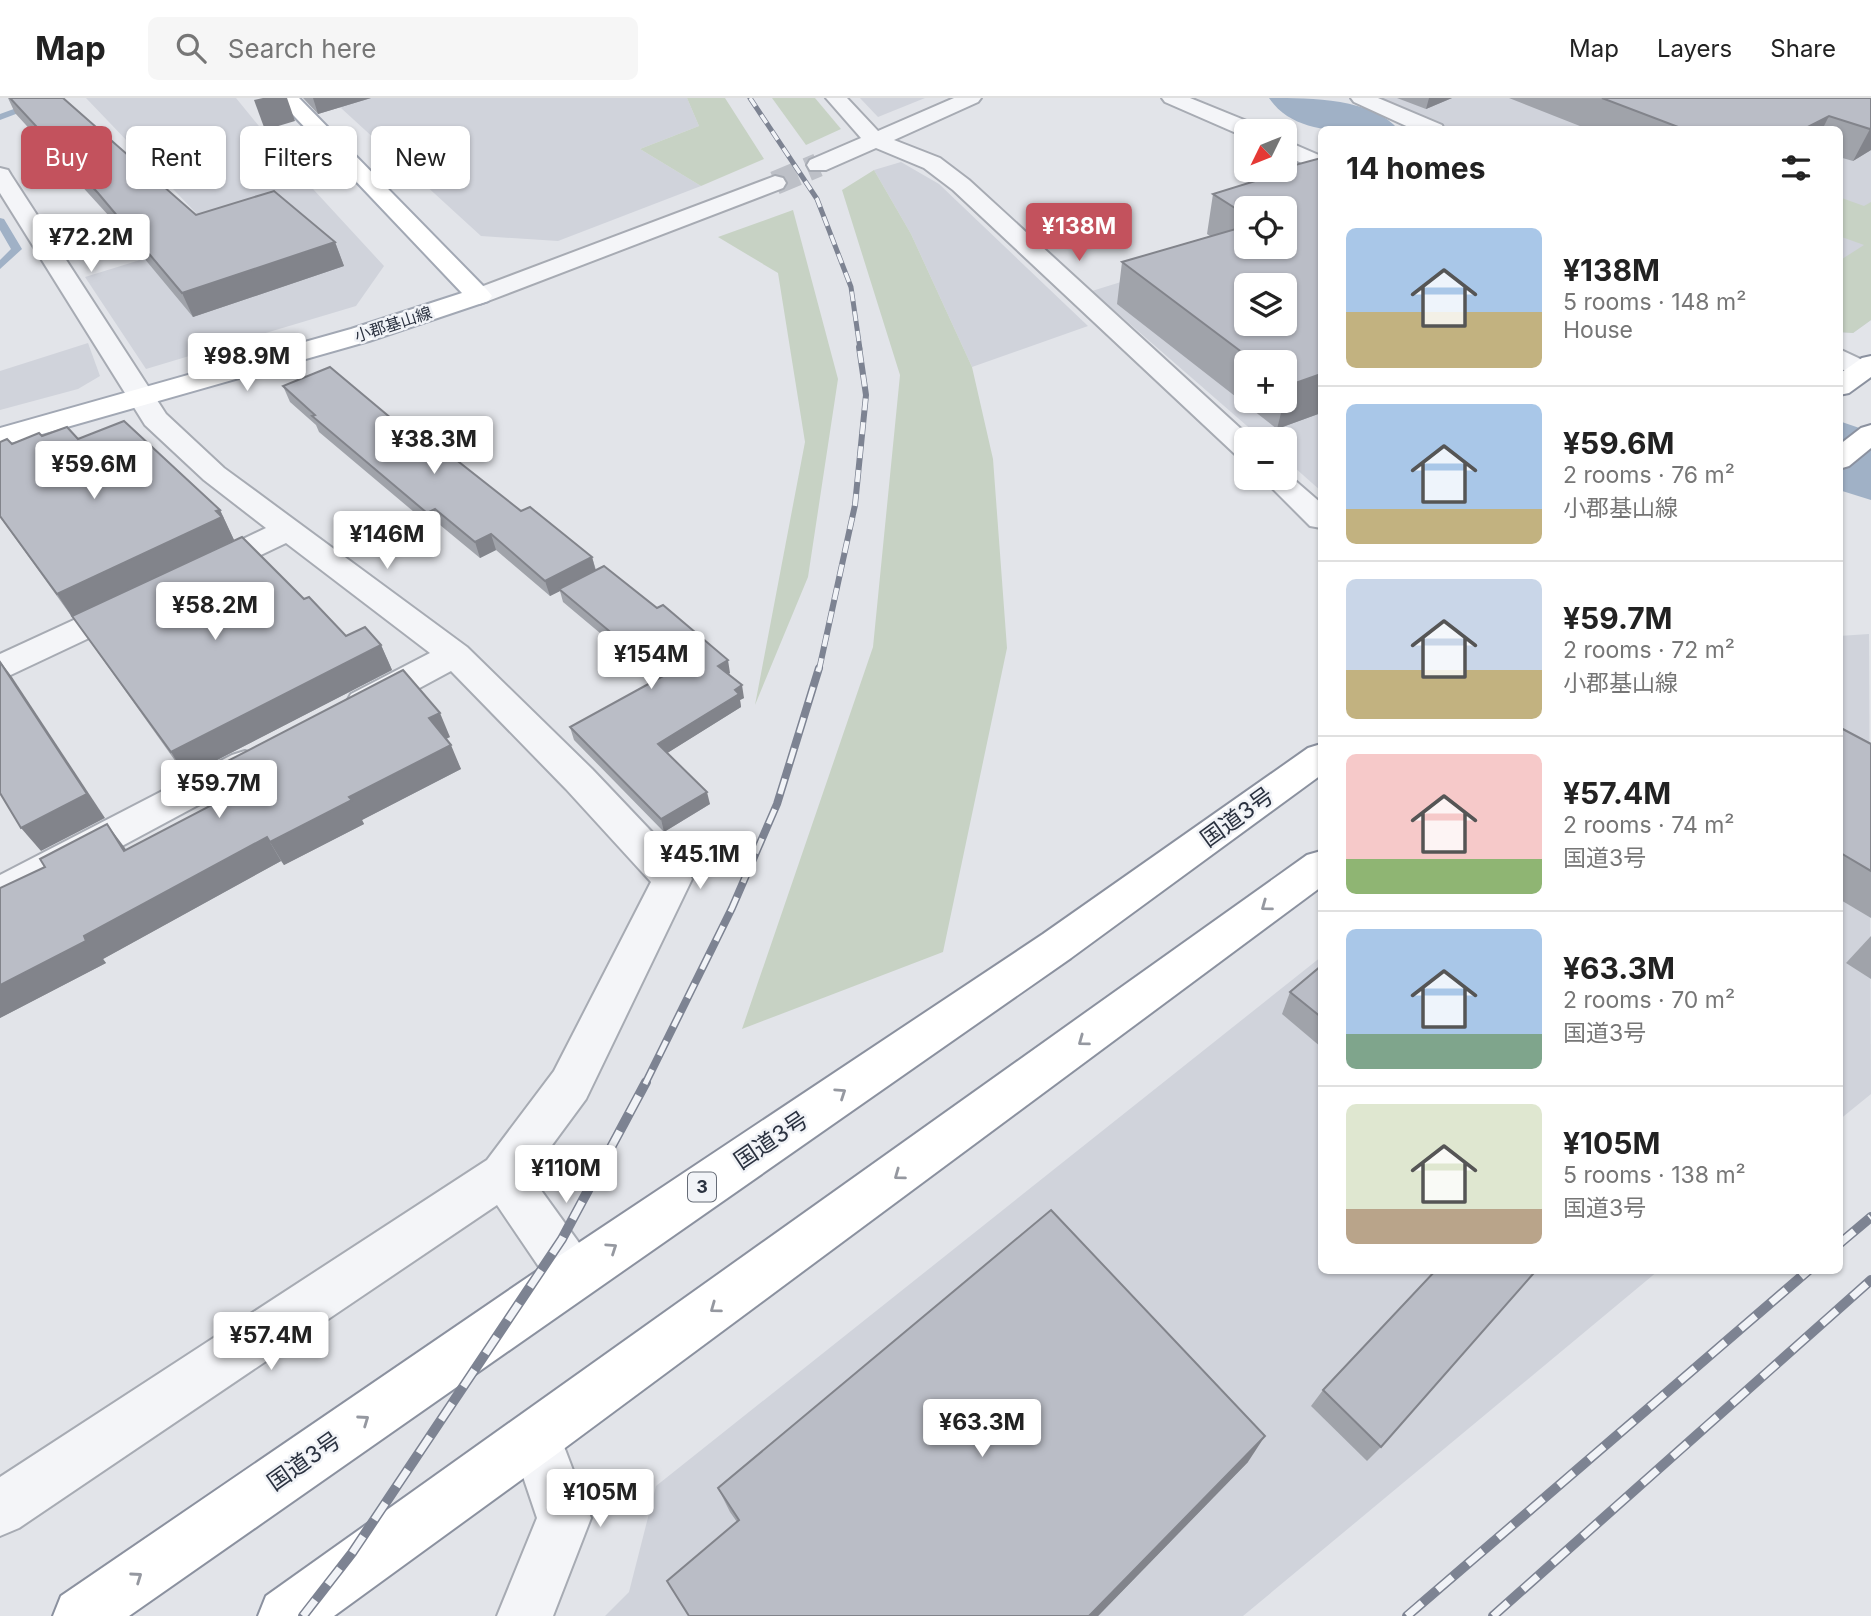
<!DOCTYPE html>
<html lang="en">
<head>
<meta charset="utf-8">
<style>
	body { margin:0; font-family:Inter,"Noto Sans JP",sans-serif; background:#f6f6f6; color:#222; height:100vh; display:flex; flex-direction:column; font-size:26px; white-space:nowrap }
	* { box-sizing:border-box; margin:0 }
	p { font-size:23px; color:#767676 }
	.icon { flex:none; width:38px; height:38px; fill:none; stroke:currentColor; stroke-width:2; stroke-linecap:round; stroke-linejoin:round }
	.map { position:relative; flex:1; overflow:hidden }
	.panel { position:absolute; left:1318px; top:28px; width:525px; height:1148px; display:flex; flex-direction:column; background:#fff; border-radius:10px; box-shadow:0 2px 5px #0004 }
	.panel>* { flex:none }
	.top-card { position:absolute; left:21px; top:28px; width:665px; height:63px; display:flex; gap:14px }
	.needle { width:46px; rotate:227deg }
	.tools { position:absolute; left:1234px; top:21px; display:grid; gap:14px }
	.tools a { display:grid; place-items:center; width:63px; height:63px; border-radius:10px; background:#fff; box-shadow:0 2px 5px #0004; font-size:35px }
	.price { position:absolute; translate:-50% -60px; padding:0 16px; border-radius:7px; background:#fff; color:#222; font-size:23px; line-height:46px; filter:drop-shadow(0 2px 4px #0008) }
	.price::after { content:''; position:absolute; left:50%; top:42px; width:21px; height:16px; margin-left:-10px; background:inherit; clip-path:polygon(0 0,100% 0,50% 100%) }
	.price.current { background:#c3525d; color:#fff }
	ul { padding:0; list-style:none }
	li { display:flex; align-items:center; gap:21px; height:175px; padding:0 28px }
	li+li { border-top:2px solid #e0e0e0 }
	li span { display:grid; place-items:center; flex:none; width:196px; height:140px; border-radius:10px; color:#555 }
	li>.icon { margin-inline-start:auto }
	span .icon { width:84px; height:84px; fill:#fffc; stroke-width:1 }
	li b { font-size:30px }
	h2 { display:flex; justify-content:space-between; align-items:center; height:84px; padding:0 28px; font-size:30px }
	.chip { padding:0 24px; border-radius:10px; background:#fff; box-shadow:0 2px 5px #0004; font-size:24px; line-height:63px }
	.chip.current { background:#c3525d; color:#fff }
	header { display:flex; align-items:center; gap:42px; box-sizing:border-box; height:98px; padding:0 35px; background:#fff; border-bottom:2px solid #e0e0e0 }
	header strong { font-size:33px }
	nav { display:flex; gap:38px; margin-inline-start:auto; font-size:24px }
	.search { width:490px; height:63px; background:#f6f6f6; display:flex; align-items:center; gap:18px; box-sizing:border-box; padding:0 24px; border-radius:10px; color:#767676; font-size:26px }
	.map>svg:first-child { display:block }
	.built { fill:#d0d3db; fill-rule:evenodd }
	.green { fill:#c7d2c4 }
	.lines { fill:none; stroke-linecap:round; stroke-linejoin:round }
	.stream { fill:#a0b1c6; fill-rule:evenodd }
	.river { fill:#a0b1c6; fill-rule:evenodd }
	.minor-tunnel { stroke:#bdc0c7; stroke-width:24; stroke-dasharray:24 11; stroke-linecap:butt }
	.minor-casing { stroke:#a7abb3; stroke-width:4 }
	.major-casing { stroke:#a2a8b4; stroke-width:4 }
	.highway-casing { stroke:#8b919f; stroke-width:4 }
	.minor { fill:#f4f5f8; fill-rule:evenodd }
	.major { fill:#fff; fill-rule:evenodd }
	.highway { fill:#fff; fill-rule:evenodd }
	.rail-far3-casing { stroke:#7d8392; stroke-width:5 }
	.rail-far2-casing { stroke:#7d8392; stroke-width:6 }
	.rail-far1-casing { stroke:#7d8392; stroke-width:8 }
	.rail-casing { stroke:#7d8392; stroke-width:10 }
	.rail-far3 { stroke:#f1f3f7; stroke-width:3.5; stroke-dasharray:10; stroke-linecap:butt }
	.rail-far2 { stroke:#f1f3f7; stroke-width:4.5; stroke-dasharray:12; stroke-linecap:butt }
	.rail-far1 { stroke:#f1f3f7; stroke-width:5; stroke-dasharray:16; stroke-linecap:butt }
	.rail { stroke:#f1f3f7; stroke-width:7; stroke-dasharray:20; stroke-linecap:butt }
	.wall { fill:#a0a3aa; fill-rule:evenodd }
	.shaded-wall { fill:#82848b }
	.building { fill:#babdc6; stroke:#82848b; stroke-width:2; fill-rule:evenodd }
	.oneway { stroke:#9598a0 }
	.labels { text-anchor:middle; stroke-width:5; stroke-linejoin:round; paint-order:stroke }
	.far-street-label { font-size:16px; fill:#2b3240; stroke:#f1f3f7 }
	.shield { fill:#f1f3f7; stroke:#666c77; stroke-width:2 }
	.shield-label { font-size:18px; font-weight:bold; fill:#2b3240 }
	.near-street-label { font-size:23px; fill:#2b3240; stroke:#f1f3f7 }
</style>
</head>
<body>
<header>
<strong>Map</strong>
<div class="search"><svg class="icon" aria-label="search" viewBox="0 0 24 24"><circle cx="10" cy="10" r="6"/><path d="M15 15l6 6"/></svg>Search here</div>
<nav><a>Map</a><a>Layers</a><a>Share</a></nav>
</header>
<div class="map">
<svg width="1871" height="1518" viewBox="0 0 1871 1518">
	<rect width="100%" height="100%" fill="#e2e4e9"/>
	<!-- built -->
	<g class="built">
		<path d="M86,0H236L290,66L384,168L356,208L146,271L85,179L218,138Z"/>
		<path d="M330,0H687L699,28L640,51L701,88L558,143L481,138Z"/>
		<path d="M860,0H925L878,19Z"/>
		<path d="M1382,0H1871V222L1853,235L1839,234V32L1451,31Z"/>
		<path d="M901,64L939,86L1088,228L972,269L911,136L874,72Z"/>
		<path d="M1321,122V393L1285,361L1284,341H1262L1092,193L1246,145V149H1284ZM1246,187H1284V226H1246ZM1246,264H1284V303H1246Z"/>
		<path d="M88,245L100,278L78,291L0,312V273Z"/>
		<path d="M1869,536L1871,996L1839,1022V538Z"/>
		<path d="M1321,859V1172L1658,1173L1243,1518H605L629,1494L656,1388Z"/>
	</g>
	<!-- green -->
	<g class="green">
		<path d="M687,0H725L764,61L701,88L640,51L699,28Z"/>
		<path d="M772,0H815L841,31L806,47Z"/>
		<path d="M874,72L911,136L972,269L993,361L1007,550L943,854L742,931L873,549L900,277L842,92Z"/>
		<path d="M1839,99L1864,108L1871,104V222L1853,235L1839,234V163L1864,147L1839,138Z"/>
		<path d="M793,112L838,281L808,479L755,607L805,344L778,175L718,139Z"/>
	</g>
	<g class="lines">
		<!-- stream -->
		<g class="stream">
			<path d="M44,0H58L0,22V16Z"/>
			<path d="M0,120L4,121L22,151L0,171V162L11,151L0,132Z"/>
		</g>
		<!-- river -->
		<g class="river">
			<path d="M1269,0C1311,0 1372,0 1399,32C1356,32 1297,41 1269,0Z"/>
			<path d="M1839,323L1871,334V402L1839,392Z"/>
		</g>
		<!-- minor-tunnel -->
		<path class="minor-tunnel" d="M775,85L818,67"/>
		<!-- minor casing -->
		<g class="minor-casing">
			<g id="minor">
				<path d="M826,0H847L878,33L954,0H981L978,4L894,42L940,60L969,82L1252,341H1246V360L1236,357L953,92L924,70L876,50L826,72H810L807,67L810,62L861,40Z"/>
				<path d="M1162,0H1190L1259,28L1262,33H1246V38H1243L1165,4Z"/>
				<path d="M1351,0H1378L1442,27L1444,32H1415L1354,4Z"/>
				<path d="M1284,42L1321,58V74L1284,57Z"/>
				<path d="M0,70L8,72L11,77L166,316L224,370L467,549L592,671L686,770L692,781L586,1001L530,1077L590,1160L597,1177L590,1194L573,1201L556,1194L497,1107L19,1430L0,1438V1379L487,1062L554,973L651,784L566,691L451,573L375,614L363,617L351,614L346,605L351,596L430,555L286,445L215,479L204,482L193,479L188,472L193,465L266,430L204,382L145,327L0,95Z"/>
				<path d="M775,78L783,80L786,85L783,90L488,203L479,206L470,203L466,198L470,193Z"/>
				<path d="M1839,251L1871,266V278L1862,280L1839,270Z"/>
				<path d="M1284,373L1321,405V430L1310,428L1262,380H1284Z"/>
				<path d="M128,497L140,500L144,508L140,516L0,582V556Z"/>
				<path d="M245,653L258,657L263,666L258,675L14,806L0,811V777L232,657Z"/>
				<path d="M536,1314L554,1322L591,1420L553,1518H497L537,1420L510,1340L518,1322Z"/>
			</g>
		</g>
		<!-- major casing -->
		<g class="major-casing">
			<path id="major" d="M277,0H299L488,193L492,198L488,203L369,243L0,348V330L351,231L462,195Z"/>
		</g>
		<!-- highway casing -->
		<g class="highway-casing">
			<g id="highway">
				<path d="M1871,258V279L1849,295L1839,297V276L1862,260Z"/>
				<path d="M1871,327V350L1849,368L1839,371V347L1861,330Z"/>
				<path d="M1321,646V677L1071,860L129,1518H53L61,1498L556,1160L1043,836L1308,650Z"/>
				<path d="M1321,753V789L554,1358L334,1518H258L266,1498L1307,757Z"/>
			</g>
		</g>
		<!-- minor -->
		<use href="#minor" class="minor"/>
		<!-- major -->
		<use href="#major" class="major"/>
		<!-- highway -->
		<use href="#highway" class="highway"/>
		<!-- rail-far3 casing -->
		<g class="rail-far3-casing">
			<path id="rail-far3" d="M750,0L817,101L851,189L860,251"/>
		</g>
		<!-- rail-far2 casing -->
		<g class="rail-far2-casing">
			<path id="rail-far2" d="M819,572L855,407L866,297L859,249"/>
		</g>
		<!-- rail-far1 casing -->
		<g class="rail-far1-casing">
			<path id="rail-far1" d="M645,986L732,810L777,706L819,570"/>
		</g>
		<!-- rail casing -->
		<g class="rail-casing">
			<g id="rail">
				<path d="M1839,1146L1871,1119"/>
				<path d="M303,1518L352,1455L562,1141L646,984"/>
				<path d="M1407,1518L1809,1172"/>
				<path d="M1493,1518L1871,1182"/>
			</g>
		</g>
		<!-- rail-far3 -->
		<use href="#rail-far3" class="rail-far3"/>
		<!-- rail-far2 -->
		<use href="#rail-far2" class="rail-far2"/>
		<!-- rail-far1 -->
		<use href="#rail-far1" class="rail-far1"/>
		<!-- rail -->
		<use href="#rail" class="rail"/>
	</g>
	<!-- wall -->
	<g class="wall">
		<path d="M8,0H63L196,117L335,144L344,168L193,219L109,118L15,15Z"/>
		<path d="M303,0H371L318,16Z"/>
		<path d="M1397,0H1452L1426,11Z"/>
		<path d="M1509,0H1871V52L1853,63L1839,59V32H1590Z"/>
		<path d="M1321,60V315L1277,331L1117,206L1122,164L1210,138L1207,136L1213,96L1259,82L1260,77ZM1246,110L1284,149H1246ZM1246,264H1284V303H1246Z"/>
		<path d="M283,288L441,362L521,413L592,459L596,472L730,575L728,576L744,600L740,602L741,609L667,655L710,706L664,734L574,642L570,629L656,582L563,504L560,493L550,498L496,452L480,460L440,427L433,430L319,334L316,327L290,304Z"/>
		<path d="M42,338L78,341L220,412L234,442L304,501L346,538L381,547L392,572L186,678L89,542L73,519H72L0,419V344L12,346Z"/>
		<path d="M1839,629L1871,646V820L1839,801Z"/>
		<path d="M450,639L446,641L461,671L362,722L364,726L284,767L281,763L103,861L106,865L0,920V790L126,752L209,709L191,682Z"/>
		<path d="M1871,838V881L1846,865Z"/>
		<path d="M1321,868V949L1282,916L1290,894Z"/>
		<path d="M1323,1292L1381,1349L1367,1363L1311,1308Z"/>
		<path d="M1248,1364L1098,1518H689L737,1424L730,1414L718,1390Z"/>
	</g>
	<!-- shaded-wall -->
	<g class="shaded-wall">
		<path d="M263,0H287L295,23L265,32L254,2Z"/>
		<path d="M313,0H371L318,16Z"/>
		<path d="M1429,0H1452L1426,11Z"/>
		<path d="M1829,18L1822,32H1802Z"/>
		<path d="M1871,30V52L1853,63L1870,31Z"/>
		<path d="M335,144L344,168L193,219L182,195Z"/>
		<path d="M1321,276V315L1277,331L1284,303L1287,288Z"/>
		<path d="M435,411L440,427L433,430L427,415Z"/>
		<path d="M220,412L234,442L72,519L57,496Z"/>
		<path d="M491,436L496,452L480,460L475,444Z"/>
		<path d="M592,459L596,474L559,491L560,493L550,498L545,483Z"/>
		<path d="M381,547L392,572L186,678L171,654Z"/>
		<path d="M728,562L730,575L720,581L718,568Z"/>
		<path d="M0,563L12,579L105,720L41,753L21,730Z"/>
		<path d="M742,587L744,600L740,602L741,609L661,659L658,646Z"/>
		<path d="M440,615L450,639L439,644L429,620Z"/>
		<path d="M451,647L461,671L362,722L364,726L284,767L270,744L349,699Z"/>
		<path d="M707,694L710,706L664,734L661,721Z"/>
		<path d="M107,726L125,750L142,776L124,753Z"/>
		<path d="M267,739L281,763L103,861L106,865L0,920V887L84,838Z"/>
		<path d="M1265,1338L1248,1364L1098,1518H1089Z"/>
	</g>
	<!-- building -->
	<g class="building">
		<path d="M10,0H63L196,117L274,93L335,144L182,195L98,95Z"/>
		<path d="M1602,0H1871V30L1870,31L1829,18L1802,32H1686Z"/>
		<path d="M1321,60V276L1287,288L1284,286V264H1255L1122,164L1246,128V149H1284V110H1246V117L1213,96L1265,80L1260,77L1280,72H1284V70ZM1246,187H1284V226H1246Z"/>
		<path d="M330,269L441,362L450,357L521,413L530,409L592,459L545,483L491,436L475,444L435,411L427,415L312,318L315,317L283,288Z"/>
		<path d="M124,323L220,412L216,413L222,419L57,496L0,418V344L7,341L12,346L39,335L42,338L67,329L78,341Z"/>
		<path d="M242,439L304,501L309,499L346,538L365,529L381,547L171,654L72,518Z"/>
		<path d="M604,468L657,510L663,507L728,562L718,568L742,587L735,592L739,596L658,646L707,694L661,721L570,629L663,578L559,491Z"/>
		<path d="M0,564L87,696L21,730L0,695Z"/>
		<path d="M403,572L440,615L429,620L451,647L349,699L352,702L270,744L267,739L84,838L86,843L0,887V790L45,769L40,761L107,726L124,753L210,708L191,682Z"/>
		<path d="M1839,629L1871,646V773L1839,754Z"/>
		<path d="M1321,868V919L1290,894Z"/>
		<path d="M1051,1112L1265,1338L1089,1518H689L667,1483L739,1422L718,1390Z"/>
		<path d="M1436,1172H1529L1533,1176L1381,1349L1323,1292Z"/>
	</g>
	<!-- one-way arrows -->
	<defs><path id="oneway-chevron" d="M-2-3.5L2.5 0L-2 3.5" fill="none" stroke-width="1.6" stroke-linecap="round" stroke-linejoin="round" transform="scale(1.75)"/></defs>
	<g class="oneway">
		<use href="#oneway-chevron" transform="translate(1266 808) rotate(144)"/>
		<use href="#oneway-chevron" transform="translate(1083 943) rotate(144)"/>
		<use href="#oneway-chevron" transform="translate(841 995) rotate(-34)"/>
		<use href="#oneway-chevron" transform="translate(899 1077) rotate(144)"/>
		<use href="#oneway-chevron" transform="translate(612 1150) rotate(-34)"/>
		<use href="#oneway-chevron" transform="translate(715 1210) rotate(144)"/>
		<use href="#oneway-chevron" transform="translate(364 1322) rotate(-35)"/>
		<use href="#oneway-chevron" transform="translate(137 1479) rotate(-35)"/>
	</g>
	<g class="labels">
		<!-- far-street labels -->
		<g class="far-street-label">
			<text transform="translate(393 226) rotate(-18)" y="6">小郡基山線</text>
		</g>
		<!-- shield labels -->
		<rect class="shield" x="688" y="1074.5" width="28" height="29" rx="5"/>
		<g class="shield-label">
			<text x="702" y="1095">3</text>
		</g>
		<!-- near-street labels -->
		<g class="near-street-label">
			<text transform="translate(1237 719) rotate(-36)" y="8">国道3号</text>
			<text transform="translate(771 1042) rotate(-34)" y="8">国道3号</text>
			<text transform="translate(304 1363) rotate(-35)" y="8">国道3号</text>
		</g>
	</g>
</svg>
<div class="tools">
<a><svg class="needle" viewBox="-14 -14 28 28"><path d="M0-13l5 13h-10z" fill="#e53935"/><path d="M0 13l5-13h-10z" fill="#767676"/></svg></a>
<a><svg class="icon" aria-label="locate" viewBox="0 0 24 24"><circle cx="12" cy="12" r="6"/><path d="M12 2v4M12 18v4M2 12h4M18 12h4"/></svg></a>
<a><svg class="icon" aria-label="layers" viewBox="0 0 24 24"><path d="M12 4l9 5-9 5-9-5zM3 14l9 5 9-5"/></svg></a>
<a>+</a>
<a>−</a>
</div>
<b class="price current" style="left:1079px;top:165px">¥138M</b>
<b class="price" style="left:91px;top:176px">¥72.2M</b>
<b class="price" style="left:247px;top:295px">¥98.9M</b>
<b class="price" style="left:434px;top:378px">¥38.3M</b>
<b class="price" style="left:94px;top:403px">¥59.6M</b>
<b class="price" style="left:387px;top:473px">¥146M</b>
<b class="price" style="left:215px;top:544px">¥58.2M</b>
<b class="price" style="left:651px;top:593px">¥154M</b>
<b class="price" style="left:219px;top:722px">¥59.7M</b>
<b class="price" style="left:700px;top:793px">¥45.1M</b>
<b class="price" style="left:566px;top:1107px">¥110M</b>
<b class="price" style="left:271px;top:1274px">¥57.4M</b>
<b class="price" style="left:982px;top:1361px">¥63.3M</b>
<b class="price" style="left:600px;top:1431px">¥105M</b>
<div class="top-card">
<a class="chip current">Buy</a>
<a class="chip">Rent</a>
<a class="chip">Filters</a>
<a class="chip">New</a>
</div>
<section class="panel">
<h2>14 homes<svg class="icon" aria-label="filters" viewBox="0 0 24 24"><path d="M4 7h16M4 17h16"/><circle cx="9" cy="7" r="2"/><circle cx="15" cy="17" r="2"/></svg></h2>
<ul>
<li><span style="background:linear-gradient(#a9c7e8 60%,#c2b280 0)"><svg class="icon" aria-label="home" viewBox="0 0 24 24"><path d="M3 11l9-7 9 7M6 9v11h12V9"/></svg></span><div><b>¥138M</b><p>5 rooms · 148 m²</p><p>House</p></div></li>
<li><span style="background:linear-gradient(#a9c7e8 75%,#c2b280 0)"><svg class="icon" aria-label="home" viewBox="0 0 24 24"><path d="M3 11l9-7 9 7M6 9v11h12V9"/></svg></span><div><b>¥59.6M</b><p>2 rooms · 76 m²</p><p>小郡基山線</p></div></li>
<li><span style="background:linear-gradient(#c9d6e8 65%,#c2b280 0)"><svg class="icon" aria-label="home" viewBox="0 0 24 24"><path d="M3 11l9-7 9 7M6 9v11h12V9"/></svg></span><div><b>¥59.7M</b><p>2 rooms · 72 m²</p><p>小郡基山線</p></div></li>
<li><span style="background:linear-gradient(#f6c9c9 75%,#8fb573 0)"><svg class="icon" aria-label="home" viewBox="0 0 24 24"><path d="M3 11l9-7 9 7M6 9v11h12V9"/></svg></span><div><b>¥57.4M</b><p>2 rooms · 74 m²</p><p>国道3号</p></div></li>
<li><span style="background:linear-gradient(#a9c7e8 75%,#7fa58c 0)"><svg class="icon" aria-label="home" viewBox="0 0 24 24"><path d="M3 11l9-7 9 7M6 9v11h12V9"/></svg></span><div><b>¥63.3M</b><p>2 rooms · 70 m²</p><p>国道3号</p></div></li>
<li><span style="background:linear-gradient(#dfe7d0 75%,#b9a48a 0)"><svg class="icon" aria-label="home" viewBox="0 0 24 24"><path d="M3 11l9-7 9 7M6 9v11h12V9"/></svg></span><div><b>¥105M</b><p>5 rooms · 138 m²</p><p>国道3号</p></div></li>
</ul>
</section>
</div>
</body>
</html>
